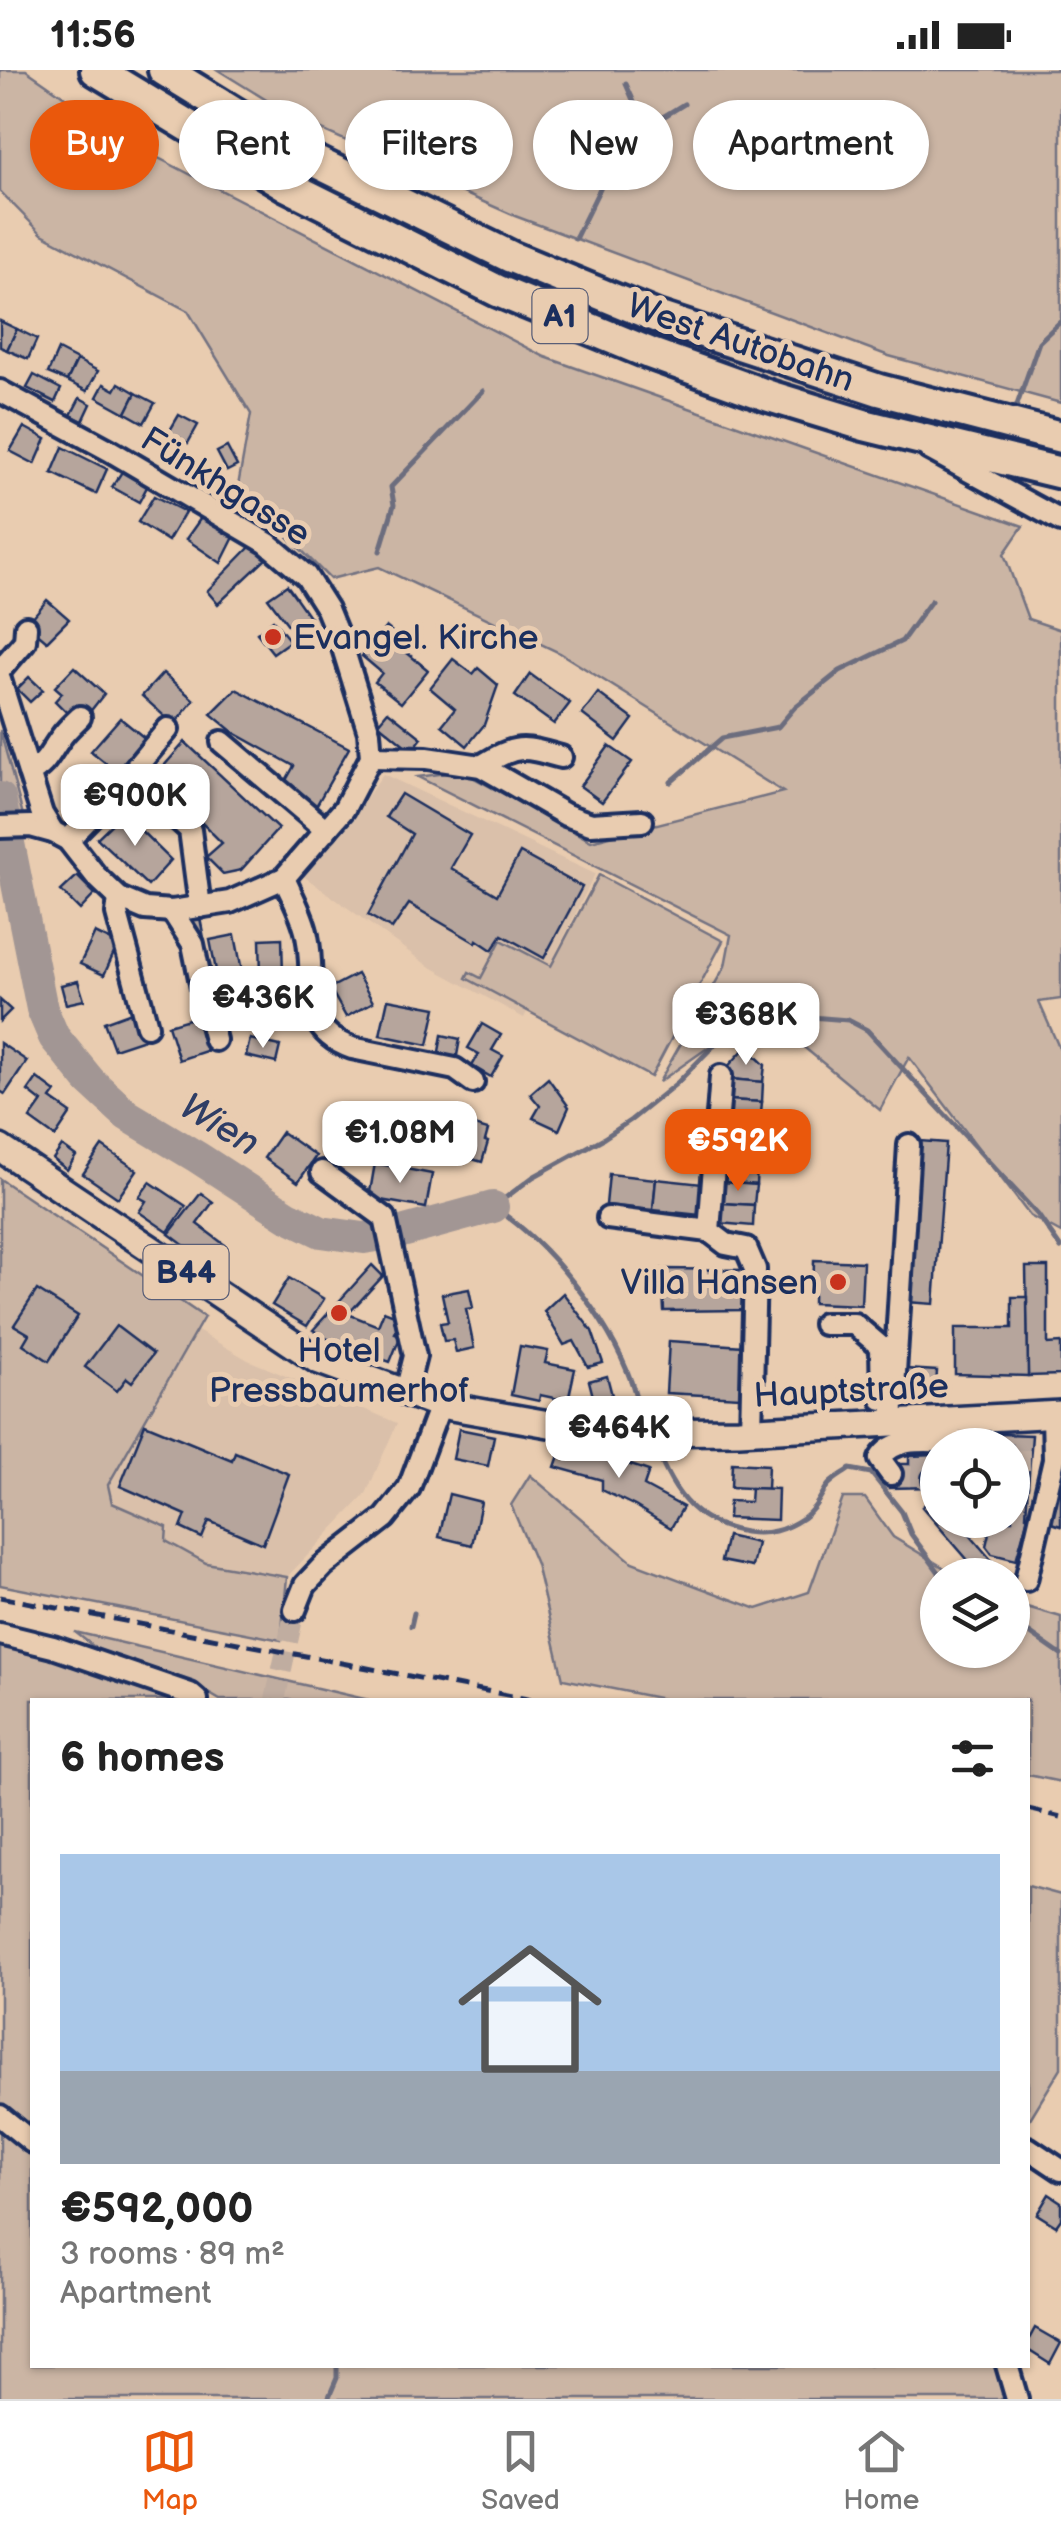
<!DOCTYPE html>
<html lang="en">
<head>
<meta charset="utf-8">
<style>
	body { margin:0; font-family:"Balsamiq Sans",sans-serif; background:#f6f6f6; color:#222; height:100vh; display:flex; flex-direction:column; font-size:38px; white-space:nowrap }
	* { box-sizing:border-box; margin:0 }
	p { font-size:32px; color:#767676 }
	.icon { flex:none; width:55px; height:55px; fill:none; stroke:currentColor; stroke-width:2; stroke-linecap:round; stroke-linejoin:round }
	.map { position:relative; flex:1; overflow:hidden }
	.drawer { position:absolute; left:30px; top:1628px; width:1000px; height:670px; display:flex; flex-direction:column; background:#fff; border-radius:0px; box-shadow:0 2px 8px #0004 }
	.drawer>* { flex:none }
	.hud { position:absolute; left:30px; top:30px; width:1002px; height:90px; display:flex; gap:20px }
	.tools { position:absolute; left:920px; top:1358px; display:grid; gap:20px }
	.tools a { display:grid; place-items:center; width:110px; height:110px; border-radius:50%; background:#fff; box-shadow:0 2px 8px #0004; font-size:50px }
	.price { position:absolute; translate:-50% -85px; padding:0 22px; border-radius:20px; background:#fff; color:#222; font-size:32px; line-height:65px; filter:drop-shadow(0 2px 5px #0008) }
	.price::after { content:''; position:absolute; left:50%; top:60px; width:30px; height:22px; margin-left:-15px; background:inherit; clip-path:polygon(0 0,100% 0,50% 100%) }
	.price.selected { background:#ea580c; color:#fff }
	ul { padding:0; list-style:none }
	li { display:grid; align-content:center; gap:20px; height:530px; padding:0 30px }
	li span { display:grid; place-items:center; height:310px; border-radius:0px; color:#555 }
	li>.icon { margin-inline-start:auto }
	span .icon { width:180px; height:180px; fill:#fffc; stroke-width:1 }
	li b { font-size:42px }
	h2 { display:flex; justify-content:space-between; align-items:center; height:120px; padding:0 30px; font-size:42px }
	.pill { padding:0 35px; border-radius:45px; background:#fff; box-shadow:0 2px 8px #0004; font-size:35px; line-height:90px }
	.pill.selected { background:#ea580c; color:#fff }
	.status { display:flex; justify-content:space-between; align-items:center; height:70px; padding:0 50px; background:#fff; direction:ltr }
	.status svg { height:28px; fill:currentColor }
	.tab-bar { display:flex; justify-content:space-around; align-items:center; height:140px; border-top:2px solid #e0e0e0; background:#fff; font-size:28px; color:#767676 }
	.tab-bar a { display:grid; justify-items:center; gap:5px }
	.tab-bar .selected { color:#ea580c }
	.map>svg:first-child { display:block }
	.built { fill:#dac0aa }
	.green { fill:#cbb5a4; stroke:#737281; stroke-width:2.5 }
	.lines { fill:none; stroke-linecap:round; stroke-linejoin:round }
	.stream { stroke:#6c6d7e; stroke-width:5 }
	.river { stroke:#a29694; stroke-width:32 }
	.building { fill:#b6a59c; stroke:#1b2f5e; stroke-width:2.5 }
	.minor-tunnel { stroke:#c0ada0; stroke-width:20; stroke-dasharray:20 10; stroke-linecap:butt }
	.minor-casing { stroke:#1b2f5e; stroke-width:28 }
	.major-casing { stroke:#1b2f5e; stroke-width:32 }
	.highway-casing { stroke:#1b2f5e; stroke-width:38 }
	.minor { stroke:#e9ccb0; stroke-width:20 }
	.major { stroke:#e9ccb0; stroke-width:25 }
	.highway { stroke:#e9ccb0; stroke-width:30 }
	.rail { stroke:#1b2f5e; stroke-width:5; stroke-dasharray:15 8; stroke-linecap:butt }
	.poi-dot { fill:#c8321e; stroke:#e9ccb0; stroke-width:4 }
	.labels { text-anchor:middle; stroke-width:10; stroke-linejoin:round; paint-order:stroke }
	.shield { fill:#e9ccb0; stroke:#595e77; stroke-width:2.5 }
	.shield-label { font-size:32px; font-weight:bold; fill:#1b2f5e }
	.street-label { font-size:35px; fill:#1b2f5e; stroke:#e9ccb0 }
	.poi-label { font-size:35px; fill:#1b2f5e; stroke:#e9ccb0; text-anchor:start }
	.water-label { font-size:38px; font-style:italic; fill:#2f3e66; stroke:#e9ccb0 }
</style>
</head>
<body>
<div class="status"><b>11:56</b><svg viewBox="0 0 49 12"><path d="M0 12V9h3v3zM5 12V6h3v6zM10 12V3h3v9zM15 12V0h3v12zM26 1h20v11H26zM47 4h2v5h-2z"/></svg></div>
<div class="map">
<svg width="1061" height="2329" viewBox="0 0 1061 2329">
	<rect width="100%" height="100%" fill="#e9ccb0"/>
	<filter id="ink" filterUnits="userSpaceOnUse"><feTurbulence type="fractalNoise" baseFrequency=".01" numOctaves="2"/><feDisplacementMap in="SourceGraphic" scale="20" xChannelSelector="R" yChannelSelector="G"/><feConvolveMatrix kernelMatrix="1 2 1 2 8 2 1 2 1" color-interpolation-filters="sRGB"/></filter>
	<g filter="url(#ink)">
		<!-- built -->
		<g class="built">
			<path d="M383,704L595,804L524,948L427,895L302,805L353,747Z"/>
			<path d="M196,1260L248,1290L397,1353L366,1424L287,1507L206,1493L165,1471L167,1457L112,1433L108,1415Z"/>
		</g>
		<!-- green -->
		<g class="green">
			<path d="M0,0H26L137,77L545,287L1023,456L1004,484L1028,549L1061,560V929L1039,932L1061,982V1163L1030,1146L909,987L880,1040L783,960L790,920L659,1012L725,896L731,865L418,707L461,701L591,771L783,722L560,583L379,497L330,509L238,416L251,344L188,241L42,164L0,121Z"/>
			<path d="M218,0H1061V333L889,286L515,146L297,49Z"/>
			<path d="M0,660L23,745L0,749Z"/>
			<path d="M599,805L723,871L651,1007L466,908L469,902L481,908L501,870L551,896Z"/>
			<path d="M0,1109L204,1247L108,1415L112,1433L167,1457L166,1471L206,1493L287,1507L281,1570L0,1515Z"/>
			<path d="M530,1405L632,1492L757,1539L809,1522L843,1428H865L893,1467L956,1505H938V1580H1012L1013,1533L1061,1547V1712L1028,1705V1630H668L563,1609L536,1494L511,1435Z"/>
			<path d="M75,1562L369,1630H220L184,1609L98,1580Z"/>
			<path d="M0,1573L46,1586L182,1630H32V2295H1004L1012,2329H0Z"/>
			<path d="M1028,1816L1061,1825V1998L1028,2052Z"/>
		</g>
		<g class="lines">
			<!-- stream -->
			<g class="stream">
				<path d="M626,14L645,57"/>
				<path d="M575,169L605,108L645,58L684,34"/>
				<path d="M1017,335L1039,272L1061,251"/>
				<path d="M380,481L394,435L391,417L483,321"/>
				<path d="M671,712L722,668L778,657L795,637L840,601L902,571L931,531"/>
				<path d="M645,1355C639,1340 636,1325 631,1311C609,1250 548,1171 493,1137L533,1107L604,1068L631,1050L677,1013L734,955L762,943L848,950L867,960L1038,1145L1061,1178"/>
				<path d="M652,1370C672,1418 689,1453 745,1462C767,1465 784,1461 803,1448C815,1439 818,1431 826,1418C831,1410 842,1405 850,1399L871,1403L902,1442L911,1464L941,1505"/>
				<path d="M1012,1555L1028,1562L1061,1585"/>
				<path d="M411,1556L414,1543"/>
				<path d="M328,2329L337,2308V2295"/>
			</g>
			<!-- river -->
			<path class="river" d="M0,728L42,939L54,967L90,1011L127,1045L197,1087L288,1146L321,1162L364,1168L398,1163L493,1137"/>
		</g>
		<!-- building -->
		<g class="building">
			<path d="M0,251L17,259L7,280L0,277Z"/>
			<path d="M17,259L37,269L28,289L7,280Z"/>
			<path d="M58,280L77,290L67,311L48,303Z"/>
			<path d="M77,290L98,301L87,321L67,311Z"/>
			<path d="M34,305L61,319L55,332L27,318Z"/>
			<path d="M119,313L136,323L126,343L97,327L104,314L115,320Z"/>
			<path d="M136,323L155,333L144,353L126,343Z"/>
			<path d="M80,328L91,334L83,351L71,345Z"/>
			<path d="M179,345L198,355L188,373L169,362Z"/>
			<path d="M24,357L46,369L35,394L10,381Z"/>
			<path d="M63,377L107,399L96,424L52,403Z"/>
			<path d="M227,377L237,396L227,401L217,382Z"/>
			<path d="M123,400L149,413L139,432L112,417Z"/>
			<path d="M154,426L185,442L168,471L138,452Z"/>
			<path d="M203,445L235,465L221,493L186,469Z"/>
			<path d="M253,474L267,488L218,534L207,521Z"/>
			<path d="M287,515L313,552L295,564L268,528Z"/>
			<path d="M47,530L69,549L47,571L27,554Z"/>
			<path d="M273,550L290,571L273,583L257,563Z"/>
			<path d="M386,557L410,577L406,582L428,600L401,633L375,612L382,603L362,586Z"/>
			<path d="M453,589L473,604L478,598L498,615L484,655L467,676L442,655L455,639L430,618Z"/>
			<path d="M74,597L104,624L85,648L75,638L69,645L55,631L62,623L55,617Z"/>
			<path d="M163,603L194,630L174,655L142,626Z"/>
			<path d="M530,604L570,633L554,654L515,626Z"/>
			<path d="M29,607L43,620L30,632L17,619Z"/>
			<path d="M236,619L349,678L316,736L284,714L294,696L233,662L211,644Z"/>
			<path d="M598,623L633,649L617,671L582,644Z"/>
			<path d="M388,641L422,668L412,681L378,653Z"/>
			<path d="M120,648L147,670L118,703L91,681Z"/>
			<path d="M185,672L278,759L241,800L223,804L206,787L222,773L155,706Z"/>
			<path d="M609,676L632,692L602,732L580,716Z"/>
			<path d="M401,724L470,765L451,798L497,825L520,783L582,817L544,888L502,865L492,880L477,870L476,873L409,834L392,859L368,845L412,764L386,747Z"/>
			<path d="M123,743L171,790L148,816L97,768Z"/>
			<path d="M77,806L95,824L80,840L61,821Z"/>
			<path d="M200,848L204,868L195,869L191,849Z"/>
			<path d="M95,863L118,874L104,905L80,894Z"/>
			<path d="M235,865L244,911L219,916L210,870Z"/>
			<path d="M282,868L283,905H261L260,869Z"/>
			<path d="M357,904L373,932L346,947L330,918Z"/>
			<path d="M78,911L84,930L66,934L61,915Z"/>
			<path d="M388,929L436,938L428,975L380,965Z"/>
			<path d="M0,930L11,940L0,951Z"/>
			<path d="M134,941L144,969L114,979L104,952Z"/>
			<path d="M199,946L209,980L179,990L168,955Z"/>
			<path d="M482,954L501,965L492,980L503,986L491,1007L472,996L479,984L468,978Z"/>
			<path d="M442,965L460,969L456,991L438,987Z"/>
			<path d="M250,969L280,976L276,993L246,986Z"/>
			<path d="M0,973L27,991L5,1024L0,1021Z"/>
			<path d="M746,977L765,995L763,1012L730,1009L722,1003Z"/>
			<path d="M37,1008L56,1022L51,1029L71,1043L55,1067L30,1049L42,1032L28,1021Z"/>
			<path d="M548,1008L569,1037L559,1060L533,1048L540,1036L530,1024Z"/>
			<path d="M730,1009L763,1012L762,1032L728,1030Z"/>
			<path d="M728,1030L762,1032L760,1053L726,1050Z"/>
			<path d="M726,1050L760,1053L759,1073L725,1071Z"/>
			<path d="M464,1053L488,1060L485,1071L488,1072L482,1092L454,1084Z"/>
			<path d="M282,1062L316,1086L298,1112L264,1088Z"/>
			<path d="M725,1071L759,1073L757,1094L724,1092Z"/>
			<path d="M920,1071L946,1073L934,1234L907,1232Z"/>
			<path d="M62,1076L76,1086L67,1100L53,1089Z"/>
			<path d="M102,1076L137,1100L118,1128L83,1104Z"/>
			<path d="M724,1092L757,1094L756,1115L722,1112Z"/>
			<path d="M375,1093L432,1104L426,1138L369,1128Z"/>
			<path d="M609,1104L656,1109L653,1140L606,1135Z"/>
			<path d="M656,1109L703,1114L700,1145L653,1140Z"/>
			<path d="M150,1112L186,1136L168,1162L139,1142L146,1131L139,1127Z"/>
			<path d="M722,1112L756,1115L754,1135L721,1133Z"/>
			<path d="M201,1123L213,1132L197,1154L225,1175L210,1195L169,1164Z"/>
			<path d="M721,1133L754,1135L753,1156L719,1153Z"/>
			<path d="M814,1190L863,1192L861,1235L813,1233Z"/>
			<path d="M372,1195L383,1206L348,1244L378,1256L384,1241L402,1248L395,1263L401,1265L390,1292L325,1268L313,1260Z"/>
			<path d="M1026,1197H1048V1274L1061,1273V1305L1028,1306Z"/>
			<path d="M662,1199L747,1200L746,1240L664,1241Z"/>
			<path d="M289,1208L324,1229L307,1256L272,1235Z"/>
			<path d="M469,1219L473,1238L466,1239L474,1278L456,1282L453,1270L444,1271L440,1253L448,1252L442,1224Z"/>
			<path d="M37,1220L78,1246L49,1291L23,1274L29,1264L14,1255Z"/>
			<path d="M563,1223L592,1261L603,1293L588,1297L574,1271L564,1275L544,1241Z"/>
			<path d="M1012,1227H1027L1028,1306L955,1304V1258H1012Z"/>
			<path d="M116,1256L153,1284L132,1312L127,1308L117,1321L85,1297Z"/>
			<path d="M669,1271L743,1276L740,1327L666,1323Z"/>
			<path d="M520,1276L548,1281L545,1293L575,1299L568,1331L540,1325L539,1331L511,1325Z"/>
			<path d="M906,1299L937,1301L935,1329L904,1326Z"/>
			<path d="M607,1306L613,1329L595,1334L589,1311Z"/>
			<path d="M145,1354L232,1390L235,1382L289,1404L263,1474L209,1451L202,1468L181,1458L186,1445L120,1416Z"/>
			<path d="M459,1359L494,1366L488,1396L453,1389Z"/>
			<path d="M973,1363L1032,1365L1028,1416H1012V1375H973Z"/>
			<path d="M564,1371L607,1384L616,1390L649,1401L644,1416L683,1437L671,1458L635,1436L602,1420V1410L555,1397Z"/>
			<path d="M938,1385V1403L934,1417L889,1418L888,1406L901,1394H909V1386Z"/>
			<path d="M732,1393L768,1395L767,1419L731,1417Z"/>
			<path d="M1061,1410V1456L1048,1452Z"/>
			<path d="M1012,1416H1028L1026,1446L1028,1447L1016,1490L992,1484L986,1476L992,1450H1012Z"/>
			<path d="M751,1418L778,1419L777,1450L728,1448L729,1431L750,1432Z"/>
			<path d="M449,1424L481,1432L472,1475L439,1467Z"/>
			<path d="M936,1425L938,1450H957L994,1493L980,1504L922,1437Z"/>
			<path d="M727,1466L757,1473L752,1497L721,1491Z"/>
			<path d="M1049,2124L1061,2132V2149L1056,2156L1037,2144Z"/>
			<path d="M1035,2258L1061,2273L1050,2294L1028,2280V2271Z"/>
		</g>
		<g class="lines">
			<!-- minor-tunnel -->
			<g class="minor-tunnel">
				<path d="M1012,1390H1030"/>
				<path d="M891,1404L934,1409"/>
				<path d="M275,1630L295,1540"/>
			</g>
			<!-- minor casing -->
			<g class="minor-casing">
				<g id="minor">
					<path d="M0,321L109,380L267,473L306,506L327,539L343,578L369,662L371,687L344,739L284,808L230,832L172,841L145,839L119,828L96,806L68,770L53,762L31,756L0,757"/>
					<path d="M929,379L1061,451"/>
					<path d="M0,600L25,571L26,557"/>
					<path d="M0,610L42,744L53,762"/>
					<path d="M222,672L326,760"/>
					<path d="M371,687L427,688L481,696L566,745L591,754L642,751"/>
					<path d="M481,696C517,674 522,676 561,687"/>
					<path d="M29,703C47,695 50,681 62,666C67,659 74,653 80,647"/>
					<path d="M171,743L190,760L200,837"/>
					<path d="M68,770L117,720L168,659"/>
					<path d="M284,808C292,827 303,845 307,866C317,912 296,959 352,978L455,999L473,1012"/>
					<path d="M119,828L117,844L147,956"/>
					<path d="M172,841L193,874L204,928L215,970"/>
					<path d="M721,1006L709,1161L726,1174L746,1178L755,1199L751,1360"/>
					<path d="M322,1102L385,1148L415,1286L406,1322"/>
					<path d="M608,1148L709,1161"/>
					<path d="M824,1254H854L881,1277L882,1329"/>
					<path d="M892,1351L909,1075"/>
					<path d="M891,1404L880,1389C894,1364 934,1372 960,1372"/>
					<path d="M934,1409H938"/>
					<path d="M1026,1510L1054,1389L1053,1344"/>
					<path d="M295,1540L305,1515L323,1496L385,1448L409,1418L440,1335"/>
					<path d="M0,1564L53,1577L190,1624L197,1630"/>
					<path d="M0,2046L32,2072"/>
					<path d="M1028,2078L1061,2100"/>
					<path d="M1007,2295L1017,2329"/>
				</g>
			</g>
			<!-- major casing -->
			<g class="major-casing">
				<path id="major" d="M0,1078L317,1290L440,1335L549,1354L624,1362L739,1361L1061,1344"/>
			</g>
			<!-- highway casing -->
			<g class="highway-casing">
				<g id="highway">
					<path d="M96,0L286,115L498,221L649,283L769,326L864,355L1061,403"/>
					<path d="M164,0L304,86L511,187L657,247L879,320L1061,367"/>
				</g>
			</g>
			<!-- minor -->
			<use href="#minor" class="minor"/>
			<!-- major -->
			<use href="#major" class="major"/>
			<!-- highway -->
			<use href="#highway" class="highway"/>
			<!-- rail -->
			<g class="rail">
				<path d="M0,1527L533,1630"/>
				<path d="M1028,1739L1061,1747"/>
			</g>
		</g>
	</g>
	<!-- markers -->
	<g class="poi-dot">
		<circle cx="273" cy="567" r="10"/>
		<circle cx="838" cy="1212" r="10"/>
		<circle cx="339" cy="1243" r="10"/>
	</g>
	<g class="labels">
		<!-- shield labels -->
		<g class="shield">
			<rect x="532.5" y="219" width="55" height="54" rx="8"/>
			<rect x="143.5" y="1175" width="85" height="54" rx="8"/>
		</g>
		<g class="shield-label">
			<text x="560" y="257">A1</text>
			<text x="186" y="1213">B44</text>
		</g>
		<!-- street labels -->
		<g class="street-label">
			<text transform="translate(741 272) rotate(19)" y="12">West Autobahn</text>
			<text transform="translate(226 416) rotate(32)" y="12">Fünkhgasse</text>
			<text transform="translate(851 1320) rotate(-3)" y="12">Hauptstraße</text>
		</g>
		<!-- poi labels -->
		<g class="poi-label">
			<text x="293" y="579">Evangel. Kirche</text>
			<text x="818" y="1224" text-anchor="end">Villa Hansen</text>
			<text x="339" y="1292" text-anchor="middle">Hotel<tspan x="339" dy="40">Pressbaumerhof</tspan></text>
		</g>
		<!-- water labels -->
		<g class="water-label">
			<text transform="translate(220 1054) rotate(31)" y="13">Wien</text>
		</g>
	</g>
</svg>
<div class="tools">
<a><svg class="icon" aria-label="locate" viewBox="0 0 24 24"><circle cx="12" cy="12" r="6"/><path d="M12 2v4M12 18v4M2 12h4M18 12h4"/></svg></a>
<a><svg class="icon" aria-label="layers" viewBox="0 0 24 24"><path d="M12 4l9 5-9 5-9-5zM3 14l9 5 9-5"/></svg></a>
</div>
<b class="price" style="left:135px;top:779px">€900K</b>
<b class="price" style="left:263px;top:981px">€436K</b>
<b class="price" style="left:746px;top:998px">€368K</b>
<b class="price" style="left:400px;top:1116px">€1.08M</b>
<b class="price selected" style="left:738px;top:1124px">€592K</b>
<b class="price" style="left:619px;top:1411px">€464K</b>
<div class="hud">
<a class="pill selected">Buy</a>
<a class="pill">Rent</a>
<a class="pill">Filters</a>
<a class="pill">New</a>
<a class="pill">Apartment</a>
</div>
<section class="drawer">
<h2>6 homes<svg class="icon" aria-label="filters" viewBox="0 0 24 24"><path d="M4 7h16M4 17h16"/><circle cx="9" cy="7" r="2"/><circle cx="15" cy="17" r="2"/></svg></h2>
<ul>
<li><span style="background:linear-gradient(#a9c7e8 70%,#9aa5b1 0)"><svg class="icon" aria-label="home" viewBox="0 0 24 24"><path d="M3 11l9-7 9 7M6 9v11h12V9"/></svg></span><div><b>€592,000</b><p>3 rooms · 89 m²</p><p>Apartment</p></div></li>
</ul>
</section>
</div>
<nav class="tab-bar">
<a class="selected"><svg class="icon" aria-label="map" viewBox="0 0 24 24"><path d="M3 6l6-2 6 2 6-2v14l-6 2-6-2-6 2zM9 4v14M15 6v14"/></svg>Map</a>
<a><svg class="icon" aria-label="saved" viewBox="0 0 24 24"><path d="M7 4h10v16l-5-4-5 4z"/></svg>Saved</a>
<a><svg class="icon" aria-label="home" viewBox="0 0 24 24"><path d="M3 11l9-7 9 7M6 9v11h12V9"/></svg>Home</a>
</nav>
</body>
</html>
